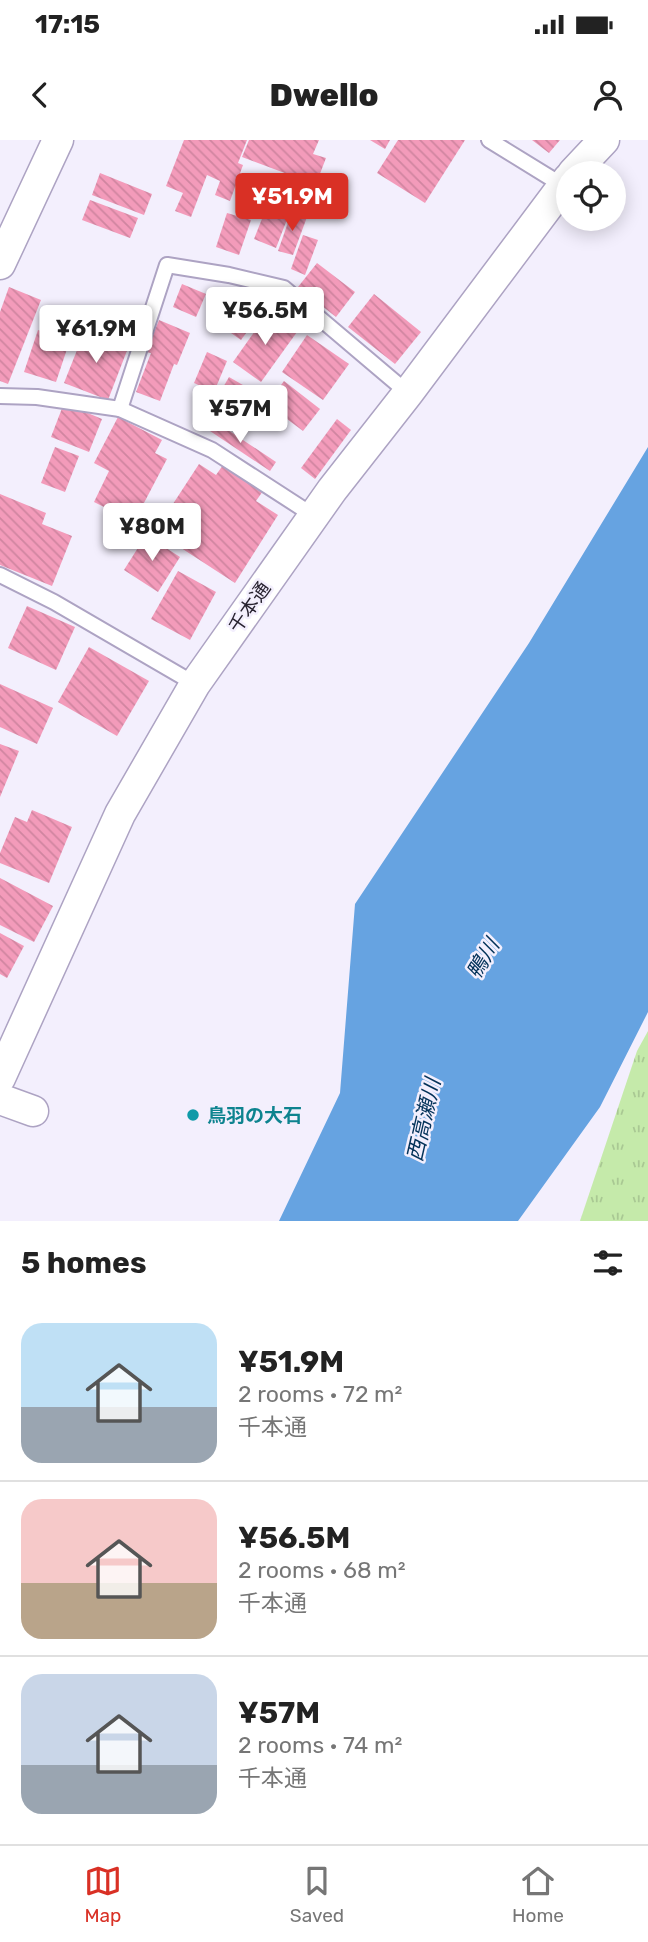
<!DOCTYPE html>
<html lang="en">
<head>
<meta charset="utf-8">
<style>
	body { margin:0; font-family:Rubik,"Noto Sans JP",sans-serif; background:#f2f2f2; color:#222; height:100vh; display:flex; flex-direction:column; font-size:26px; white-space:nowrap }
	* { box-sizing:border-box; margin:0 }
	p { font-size:23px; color:#767676 }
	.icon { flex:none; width:38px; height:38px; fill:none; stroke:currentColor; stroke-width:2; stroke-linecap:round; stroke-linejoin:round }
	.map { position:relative; height:1081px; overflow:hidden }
	.details { display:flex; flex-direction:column; background:#fff; flex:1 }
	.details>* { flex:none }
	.buttons { position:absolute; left:556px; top:21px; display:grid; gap:14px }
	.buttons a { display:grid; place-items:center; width:70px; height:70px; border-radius:50%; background:#fff; box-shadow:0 4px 18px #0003; font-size:35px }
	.price { position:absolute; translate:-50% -60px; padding:0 16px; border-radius:7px; background:#fff; color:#222; font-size:23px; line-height:46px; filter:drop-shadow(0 2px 4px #0008) }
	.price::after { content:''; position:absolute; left:50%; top:42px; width:21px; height:16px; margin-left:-10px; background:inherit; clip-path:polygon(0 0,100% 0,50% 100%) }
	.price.selected { background:#d93025; color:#fff }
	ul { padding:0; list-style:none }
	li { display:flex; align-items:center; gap:21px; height:175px; padding:0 21px }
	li+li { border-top:2px solid #e0e0e0 }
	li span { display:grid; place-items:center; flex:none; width:196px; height:140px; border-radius:21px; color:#555 }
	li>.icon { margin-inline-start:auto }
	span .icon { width:84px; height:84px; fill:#fffc; stroke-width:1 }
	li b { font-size:30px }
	h2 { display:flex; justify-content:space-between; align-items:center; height:84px; padding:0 21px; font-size:30px }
	.status { display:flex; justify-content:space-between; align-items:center; height:49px; padding:0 35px; background:#fff; direction:ltr }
	.status svg { height:19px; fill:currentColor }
	header { display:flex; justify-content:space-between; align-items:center; height:91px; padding:0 21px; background:#fff; font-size:32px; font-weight:800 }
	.dock { display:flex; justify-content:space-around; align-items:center; height:98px; border-top:2px solid #e0e0e0; background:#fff; font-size:19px; color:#767676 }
	.dock a { display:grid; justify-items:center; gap:4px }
	.dock .selected { color:#d93025 }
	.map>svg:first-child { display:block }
	.grass { fill:url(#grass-tufts) }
	.water { fill:#66a3e1 }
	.building { fill:url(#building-back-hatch) }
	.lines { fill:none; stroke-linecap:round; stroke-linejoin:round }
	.service-casing { stroke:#ada3c3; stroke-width:18 }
	.minor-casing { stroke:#ada3c3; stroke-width:33 }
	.service { stroke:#fff; stroke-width:14 }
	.minor { stroke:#fff; stroke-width:30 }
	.culture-dot { fill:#0f9aa8; stroke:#f3effd; stroke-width:2.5 }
	.labels { text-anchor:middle; stroke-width:5; stroke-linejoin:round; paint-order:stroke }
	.street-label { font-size:19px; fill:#27222f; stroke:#f3effd }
	.culture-label { font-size:19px; font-weight:bold; fill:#0d838f; stroke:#f3effd; text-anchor:start }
	.water-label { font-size:21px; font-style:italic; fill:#023158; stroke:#f3effd }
</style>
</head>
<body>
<div class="status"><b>17:15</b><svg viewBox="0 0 49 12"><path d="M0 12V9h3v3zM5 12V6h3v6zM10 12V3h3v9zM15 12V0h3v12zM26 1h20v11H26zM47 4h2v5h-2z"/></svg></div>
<header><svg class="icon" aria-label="back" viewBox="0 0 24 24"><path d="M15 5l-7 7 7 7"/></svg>Dwello<svg class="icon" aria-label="person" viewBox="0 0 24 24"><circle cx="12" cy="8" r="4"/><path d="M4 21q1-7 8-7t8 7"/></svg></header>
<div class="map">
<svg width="648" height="1081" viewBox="0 0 648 1081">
	<defs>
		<pattern id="grass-tufts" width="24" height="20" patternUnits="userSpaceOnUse" patternTransform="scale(1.75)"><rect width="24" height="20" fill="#c5eaaa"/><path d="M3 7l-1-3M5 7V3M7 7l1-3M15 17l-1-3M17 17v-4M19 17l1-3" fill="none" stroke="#a9c893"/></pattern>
		<pattern id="building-back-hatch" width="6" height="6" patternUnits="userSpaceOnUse" patternTransform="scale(1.75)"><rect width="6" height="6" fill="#f39bba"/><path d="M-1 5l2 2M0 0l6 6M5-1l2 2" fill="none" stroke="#d085a0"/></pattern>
	</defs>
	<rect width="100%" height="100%" fill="#f3effd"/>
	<!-- grass -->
	<path class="grass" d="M648,891V1081H580L637,911Z"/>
	<!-- water -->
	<path class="water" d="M648,307V872L600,967L518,1081H279L340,953L355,764L529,503Z"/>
	<!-- building -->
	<g class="building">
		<path d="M184,0H247L238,23L243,25L230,61L215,55L220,41L207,35L191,77L175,71L183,53L166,46Z"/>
		<path d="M249,0H319L313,14L326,18L313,52L287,43L290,35L242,17Z"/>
		<path d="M370,0H390L385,9Z"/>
		<path d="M398,0H465L425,63L377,33Z"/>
		<path d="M532,0H560L549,13Z"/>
		<path d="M100,33L152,54L144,75L92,55Z"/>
		<path d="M248,36L272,45L260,78L236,69Z"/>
		<path d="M90,60L138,78L130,98L82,80Z"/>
		<path d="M269,61L291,69L276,108L254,99Z"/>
		<path d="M292,71L307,77L293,115L278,111Z"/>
		<path d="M227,73L251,80L239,115L216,107Z"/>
		<path d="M303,95L318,100L305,135L291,129Z"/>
		<path d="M317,123L355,152L336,177L298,147Z"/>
		<path d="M182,144L206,154L196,177L173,167Z"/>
		<path d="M9,147L41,160L8,244L0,241V172Z"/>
		<path d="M238,148L251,157L228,190L215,181Z"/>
		<path d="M374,154L421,192L395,224L348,187Z"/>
		<path d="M255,160L265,167L241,200L231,193Z"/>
		<path d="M269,171L297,192L261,242L233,222Z"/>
		<path d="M159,180L190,193L177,225L174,224L160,261L136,252L151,213L146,212Z"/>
		<path d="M38,190L70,200L56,242L24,232Z"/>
		<path d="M85,190L128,208L108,260L64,243Z"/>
		<path d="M307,195L349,224L323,260L282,232Z"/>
		<path d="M207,212L227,221L214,252L194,243Z"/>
		<path d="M229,237L255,252L244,272L217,258Z"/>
		<path d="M284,241L320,269L303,291L267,264Z"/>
		<path d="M64,263L102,279L89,312L51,297Z"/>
		<path d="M118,277L162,300L155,313L167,319L134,382L94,362L109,331L94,323Z"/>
		<path d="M210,278L276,322L270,331L204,287Z"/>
		<path d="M337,279L351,290L315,339L301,328Z"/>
		<path d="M55,307L79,316L65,352L41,343Z"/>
		<path d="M199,324L216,335L223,325L263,351L256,361L278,375L235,443L175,404L195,372L188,369L182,379L169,370Z"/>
		<path d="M0,354L46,373L42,384L72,396L52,446L0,425Z"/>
		<path d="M146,395L180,417L158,452L124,430Z"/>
		<path d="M178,431L216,452L190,500L151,479Z"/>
		<path d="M27,466L75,487L56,530L8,508Z"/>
		<path d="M89,507L149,541L117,596L58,562Z"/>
		<path d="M0,544L53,568L37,604L0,587Z"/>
		<path d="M0,604L19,611L0,657Z"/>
		<path d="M32,670L72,687L49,743L0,723V713L15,677L27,682Z"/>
		<path d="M0,738L53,766L34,802L0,785Z"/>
		<path d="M0,793L24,806L7,838L0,834Z"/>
	</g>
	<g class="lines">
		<!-- service casing -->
		<g class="service-casing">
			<g id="service">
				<path d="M489,0L562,45"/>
				<path d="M0,256L37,257L120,269L167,125L229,135L284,148L408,253"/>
				<path d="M120,269L212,310L314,376"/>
				<path d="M0,435L54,462L195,544"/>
			</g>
		</g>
		<!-- minor casing -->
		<g class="minor-casing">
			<g id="minor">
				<path d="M573,33L604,0"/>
				<path d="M0,124L58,0"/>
				<path d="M0,938L120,674L195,544L332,350L408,253L569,38"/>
				<path d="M0,959L33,971"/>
			</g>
		</g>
		<!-- service -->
		<use href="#service" class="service"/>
		<!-- minor -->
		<use href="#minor" class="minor"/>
	</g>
	<!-- markers -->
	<circle class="culture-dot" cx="193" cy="975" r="7"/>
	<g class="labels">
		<!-- street labels -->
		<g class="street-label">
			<text transform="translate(249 467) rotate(-55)" y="7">千本通</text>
		</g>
		<!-- culture labels -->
		<g class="culture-label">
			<text x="207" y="982">鳥羽の大石</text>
		</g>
		<!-- water labels -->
		<g class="water-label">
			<text transform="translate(483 819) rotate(-59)" y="7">鴨川</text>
			<text transform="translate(424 980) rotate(-77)" y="7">西高瀬川</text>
		</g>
	</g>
</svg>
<div class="buttons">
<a><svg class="icon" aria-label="locate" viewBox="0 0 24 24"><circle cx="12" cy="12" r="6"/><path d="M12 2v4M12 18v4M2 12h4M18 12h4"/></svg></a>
</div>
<b class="price selected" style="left:292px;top:93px">¥51.9M</b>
<b class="price" style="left:265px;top:207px">¥56.5M</b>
<b class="price" style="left:96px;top:225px">¥61.9M</b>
<b class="price" style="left:240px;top:305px">¥57M</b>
<b class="price" style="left:152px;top:423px">¥80M</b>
</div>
<section class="details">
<h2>5 homes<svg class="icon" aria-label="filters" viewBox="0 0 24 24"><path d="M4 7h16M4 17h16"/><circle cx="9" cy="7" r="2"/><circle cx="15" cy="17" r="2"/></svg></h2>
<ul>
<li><span style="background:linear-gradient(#bfe0f5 60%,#9aa5b1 0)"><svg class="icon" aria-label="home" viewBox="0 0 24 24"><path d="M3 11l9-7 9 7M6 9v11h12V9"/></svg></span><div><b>¥51.9M</b><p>2 rooms · 72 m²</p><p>千本通</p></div></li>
<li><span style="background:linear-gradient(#f6c9c9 60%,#b9a48a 0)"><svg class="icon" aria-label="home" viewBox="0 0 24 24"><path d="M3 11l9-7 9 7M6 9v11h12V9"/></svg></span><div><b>¥56.5M</b><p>2 rooms · 68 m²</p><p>千本通</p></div></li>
<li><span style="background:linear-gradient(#c9d6e8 65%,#9aa5b1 0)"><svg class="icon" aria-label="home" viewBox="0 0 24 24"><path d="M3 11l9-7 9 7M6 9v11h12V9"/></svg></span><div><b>¥57M</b><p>2 rooms · 74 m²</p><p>千本通</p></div></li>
</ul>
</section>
<nav class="dock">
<a class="selected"><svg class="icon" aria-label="map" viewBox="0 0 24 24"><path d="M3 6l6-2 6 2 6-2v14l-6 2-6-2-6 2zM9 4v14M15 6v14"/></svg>Map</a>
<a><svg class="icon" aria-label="saved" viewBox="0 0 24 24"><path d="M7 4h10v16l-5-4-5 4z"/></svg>Saved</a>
<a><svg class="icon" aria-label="home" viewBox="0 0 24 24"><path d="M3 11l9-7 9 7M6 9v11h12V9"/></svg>Home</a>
</nav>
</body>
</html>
